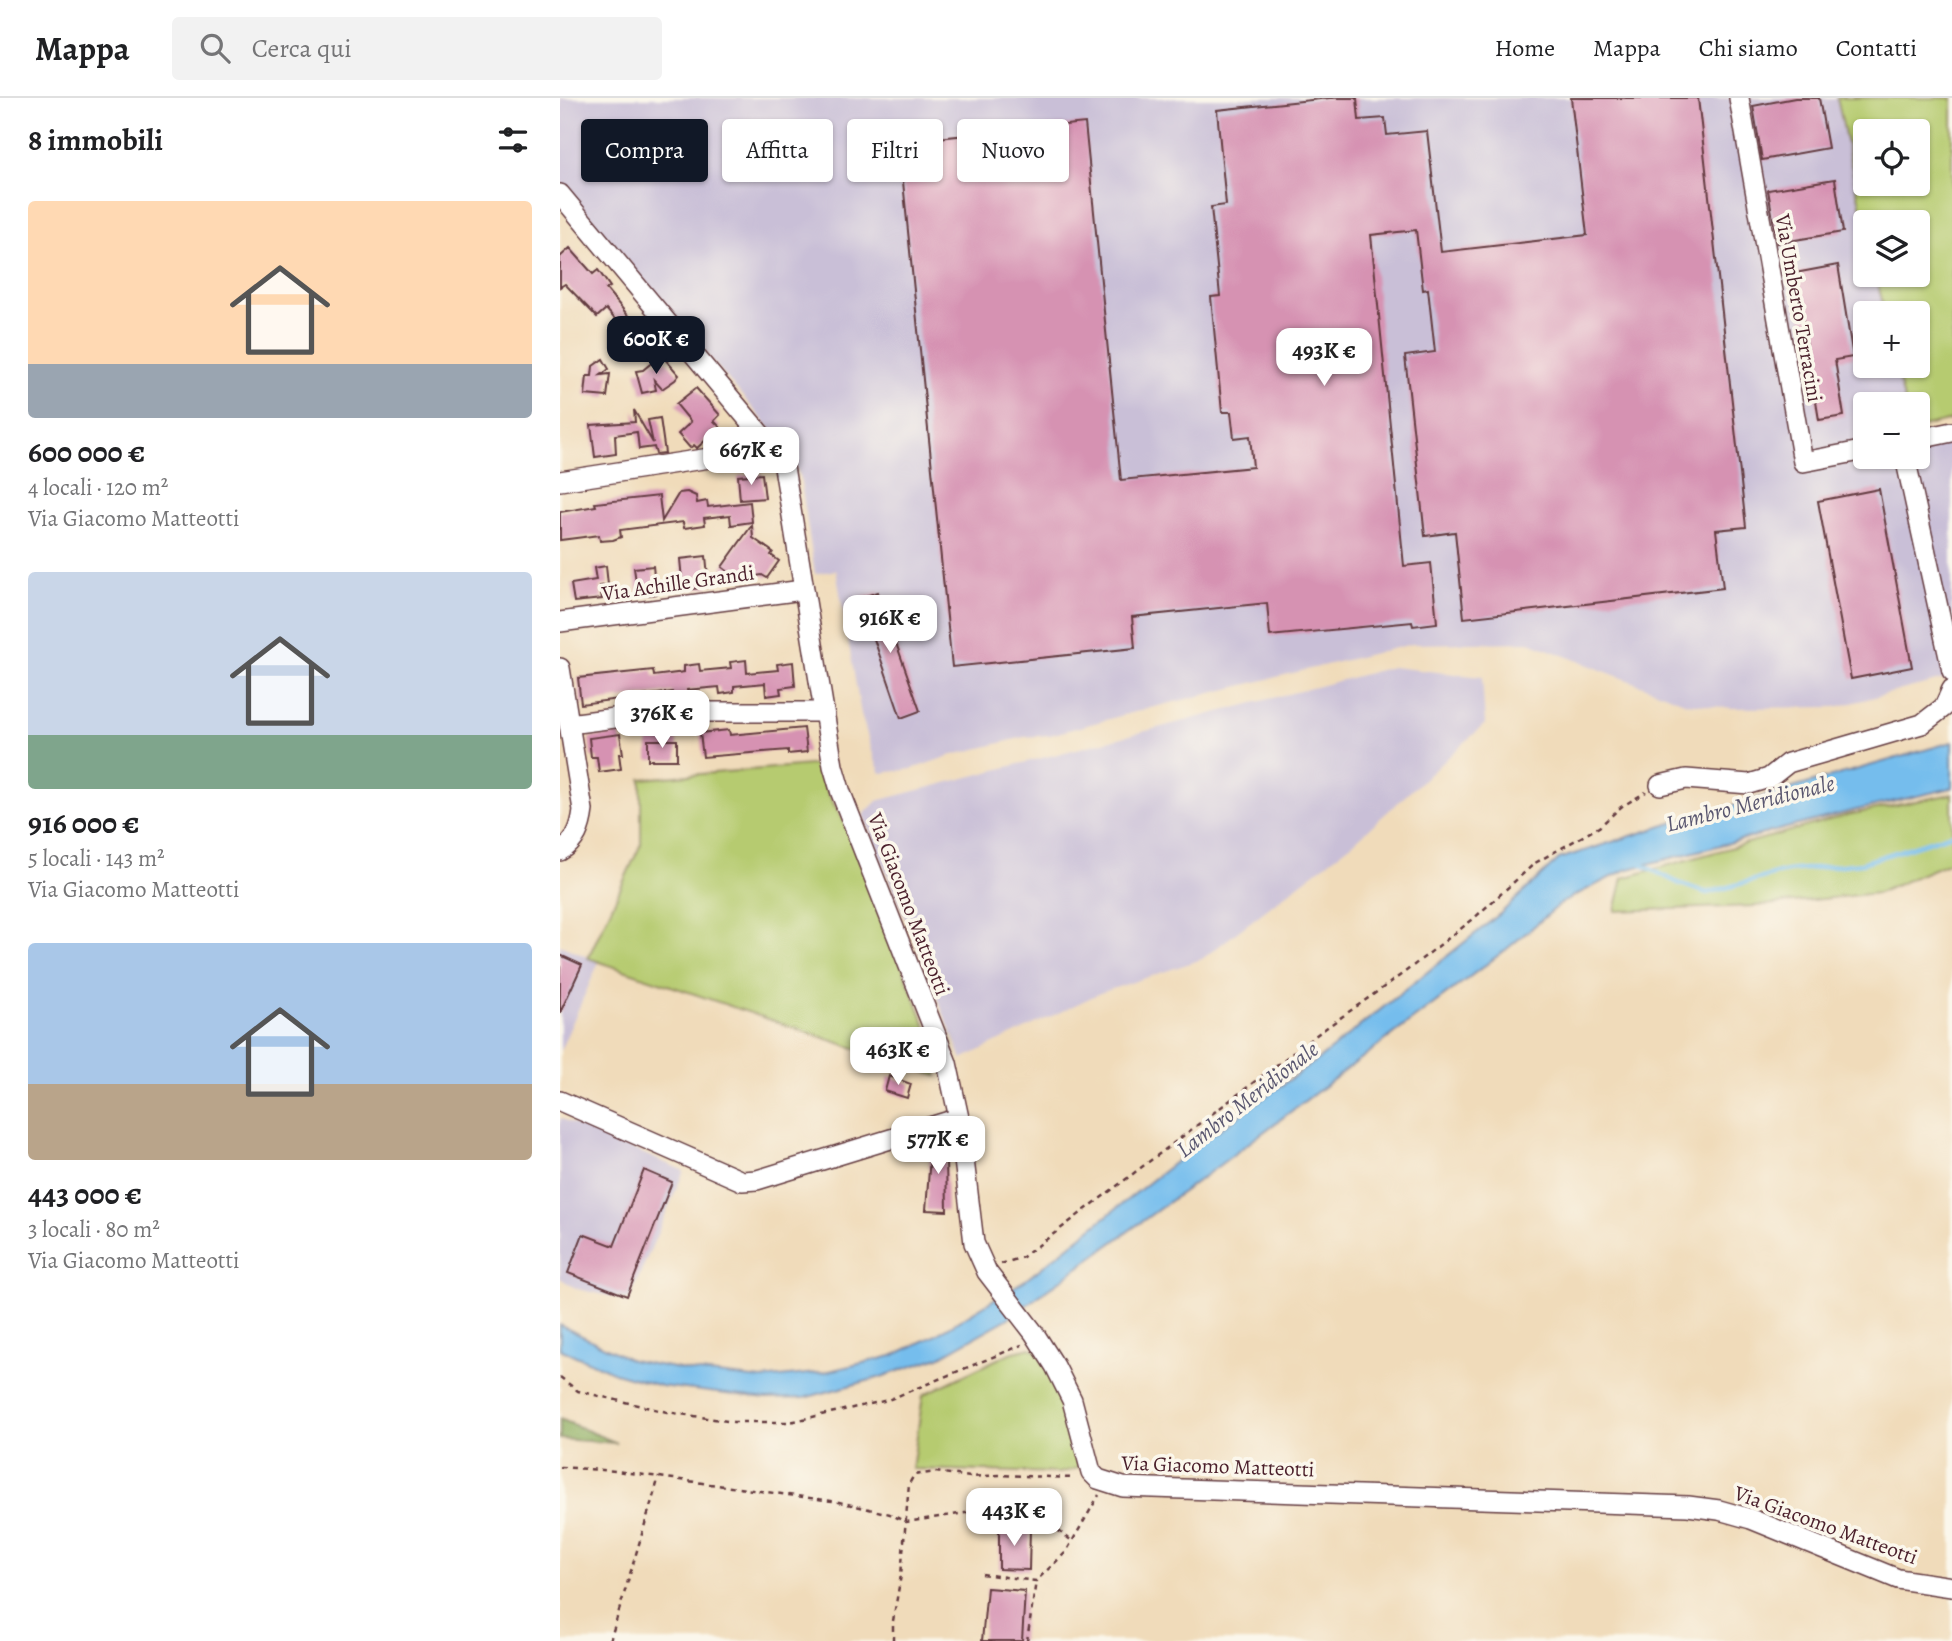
<!DOCTYPE html>
<html lang="it">
<head>
<meta charset="utf-8">
<style>
	body { margin:0; font-family:Alegreya,serif; background:#f2f2f2; color:#202124; height:100vh; display:flex; flex-direction:column; font-size:26px; white-space:nowrap }
	* { box-sizing:border-box; margin:0 }
	p { font-size:23px; color:#757577 }
	.icon { flex:none; width:38px; height:38px; fill:none; stroke:currentColor; stroke-width:2; stroke-linecap:round; stroke-linejoin:round }
	.map { position:relative; flex:1; overflow:hidden }
	.side { display:flex; flex-direction:column; background:#fff; width:560px }
	.side>* { flex:none }
	.top-card { position:absolute; left:21px; top:21px; width:665px; height:63px; display:flex; gap:14px }
	.controls { position:absolute; left:1293px; top:21px; display:grid; gap:14px }
	.controls a { display:grid; place-items:center; width:77px; height:77px; border-radius:7px; background:#fff; box-shadow:0 2px 5px #0004; font-size:35px }
	.price { position:absolute; translate:-50% -60px; padding:0 16px; border-radius:14px; background:#fff; color:#222; font-size:23px; line-height:46px; filter:drop-shadow(0 2px 4px #0008) }
	.price::after { content:''; position:absolute; left:50%; top:42px; width:21px; height:16px; margin-left:-10px; background:inherit; clip-path:polygon(0 0,100% 0,50% 100%) }
	.price.on { background:#111827; color:#fff }
	ul { padding:0; list-style:none }
	li { display:grid; align-content:center; gap:14px; height:371px; padding:0 28px }
	li span { display:grid; place-items:center; height:217px; border-radius:7px; color:#555 }
	li>.icon { margin-inline-start:auto }
	span .icon { width:126px; height:126px; fill:#fffc; stroke-width:1 }
	li b { font-size:30px }
	h2 { display:flex; justify-content:space-between; align-items:center; height:84px; padding:0 28px; font-size:30px }
	.chip { padding:0 24px; border-radius:7px; background:#fff; box-shadow:0 2px 5px #0004; font-size:24px; line-height:63px }
	.chip.on { background:#111827; color:#fff }
	header { display:flex; align-items:center; gap:42px; box-sizing:border-box; height:98px; padding:0 35px; background:#fff; border-bottom:2px solid #e0e0e0 }
	header strong { font-size:33px }
	nav { display:flex; gap:38px; margin-inline-start:auto; font-size:24px }
	.search { width:490px; height:63px; background:#f2f2f2; display:flex; align-items:center; gap:18px; box-sizing:border-box; padding:0 24px; border-radius:7px; color:#757577; font-size:26px }
	main { display:flex; flex:1; min-height:0 }
	.map>svg:first-child { display:block }
	.industrial { fill:#c9bfd7 }
	.green { fill:#b6cb6f; stroke:#80754d; stroke-width:2; fill-rule:evenodd }
	.forest { fill:#90af62; stroke:#6d6746; stroke-width:2 }
	.water { fill:#75bded; stroke:#606e8c; stroke-width:2 }
	.lines { fill:none; stroke-linecap:round; stroke-linejoin:round }
	.stream { stroke:#75bded; stroke-width:4.5 }
	.building { fill:#d692b2 }
	.minor-casing { stroke:#633b40; stroke-width:22 }
	.path { stroke:#633b40; stroke-width:2.5; stroke-dasharray:5 5; stroke-linecap:butt }
	.minor { stroke:#fff; stroke-width:19 }
	.labels { text-anchor:middle; stroke-width:7; stroke-linejoin:round; paint-order:stroke }
	.street-label { font-size:21px; fill:#4a1f2b; stroke:#fbf7ec }
	.water-label { font-size:23px; font-style:italic; fill:#59566f; stroke:#fbf7ec }
</style>
</head>
<body>
<header>
<strong>Mappa</strong>
<div class="search"><svg class="icon" aria-label="search" viewBox="0 0 24 24"><circle cx="10" cy="10" r="6"/><path d="M15 15l6 6"/></svg>Cerca qui</div>
<nav><a>Home</a><a>Mappa</a><a>Chi siamo</a><a>Contatti</a></nav>
</header>
<main>
<section class="side">
<h2>8 immobili<svg class="icon" aria-label="filters" viewBox="0 0 24 24"><path d="M4 7h16M4 17h16"/><circle cx="9" cy="7" r="2"/><circle cx="15" cy="17" r="2"/></svg></h2>
<ul>
<li><span style="background:linear-gradient(#ffd9b3 75%,#9aa5b1 0)"><svg class="icon" aria-label="home" viewBox="0 0 24 24"><path d="M3 11l9-7 9 7M6 9v11h12V9"/></svg></span><div><b>600 000 €</b><p>4 locali · 120 m²</p><p>Via Giacomo Matteotti</p></div></li>
<li><span style="background:linear-gradient(#c9d6e8 75%,#7fa58c 0)"><svg class="icon" aria-label="home" viewBox="0 0 24 24"><path d="M3 11l9-7 9 7M6 9v11h12V9"/></svg></span><div><b>916 000 €</b><p>5 locali · 143 m²</p><p>Via Giacomo Matteotti</p></div></li>
<li><span style="background:linear-gradient(#a9c7e8 65%,#b9a48a 0)"><svg class="icon" aria-label="home" viewBox="0 0 24 24"><path d="M3 11l9-7 9 7M6 9v11h12V9"/></svg></span><div><b>443 000 €</b><p>3 locali · 80 m²</p><p>Via Giacomo Matteotti</p></div></li>
</ul>
</section>
<div class="map">
<svg width="1392" height="1543" viewBox="0 0 1392 1543">
	<rect width="100%" height="100%" fill="#fbf7ec"/>
	<filter id="ink" filterUnits="userSpaceOnUse"><feTurbulence type="fractalNoise" baseFrequency=".0143" numOctaves="2"/><feDisplacementMap in="SourceGraphic" scale="14" xChannelSelector="R" yChannelSelector="G"/><feConvolveMatrix kernelMatrix="1 2 1 2 8 2 1 2 1" color-interpolation-filters="sRGB"/></filter>
	<filter id="wash" filterUnits="userSpaceOnUse"><feTurbulence type="fractalNoise" baseFrequency=".00686" numOctaves="4" result="noise"/><feDisplacementMap in="SourceGraphic" scale="28" xChannelSelector="R" yChannelSelector="G"/><feGaussianBlur stdDeviation="1.57" result="paint"/><feColorMatrix in="noise" values="0 0 0 0 0 0 0 0 0 0 0 0 0 0 0 0 0 1.4 0 .05"/><feComposite in="paint" operator="in"/></filter>
	<g filter="url(#wash)">
		<rect width="100%" height="100%" fill="#f0dbba"/>
		<!-- industrial -->
		<g class="industrial">
			<path d="M0,0H1277L1305,129L1306,177H1316L1325,215H1306V268H1336L1345,306H1306V359H1358V351L1392,345V579L1276,609L1172,610L1127,605L969,544L852,546L586,611L490,637L464,639L389,658L352,671L321,675L314,660L301,616L276,472L255,476L240,378L225,348L0,84Z"/>
			<path d="M832,569L922,579L925,626L793,745L642,861L540,895L402,961L303,717L317,703Z"/>
			<path d="M0,847L39,864L0,953Z"/>
			<path d="M0,1020L124,1073L69,1202L17,1191L0,1180Z"/>
		</g>
		<!-- green -->
		<g class="green">
			<path d="M1277,0H1392V322L1358,330V306H1345L1336,268H1358V215H1325L1316,177H1358V124H1306L1305,129ZM1358,33V86H1306V33Z"/>
			<path d="M262,666L265,690L286,728L377,956V978L28,860L81,746V681Z"/>
			<path d="M1392,696V763L1318,795L1196,808L1055,813L1063,780L1287,717Z"/>
			<path d="M470,1250L481,1254C496,1282 525,1339 518,1370L500,1375L352,1371L363,1297L450,1255Z"/>
		</g>
		<!-- forest -->
		<path class="forest" d="M0,1321L57,1345L0,1341Z"/>
		<!-- water -->
		<path class="water" d="M1392,644V690L1288,714L1065,772L1004,803L948,850L657,1069L447,1221L379,1259L318,1280L244,1300L206,1301L101,1288L55,1275L0,1251V1227L71,1262L130,1273L202,1281L265,1274L332,1258L374,1238L467,1181L629,1053L760,960L941,815L999,761L1112,725Z"/>
		<g class="lines">
			<!-- stream -->
			<path class="stream" d="M1079,765L1118,785L1147,795L1227,773L1302,765L1392,736"/>
		</g>
		<g id="blocks">
			<!-- building -->
			<g class="building">
				<path d="M770,0H797L799,22L825,20L827,37L867,33L881,154L1027,137L1011,0H1138L1186,429L1156,432L1163,490L904,520L895,434L865,438L845,258L875,254L868,191L863,192L856,132L811,137L844,468L871,465L877,525L853,528L852,524L710,538L707,505L572,519L575,550L392,569L339,44L525,25L561,382L693,369L690,338L674,340L671,314H662L651,199L660,198L651,109L666,107L657,12Z"/>
				<path d="M1235,0H1259L1268,50L1202,62L1193,8Z"/>
				<path d="M1275,81L1283,134L1217,145L1208,92Z"/>
				<path d="M10,150L33,176L38,172L50,189L46,191L75,226L79,223L91,235L68,254L52,236L62,229L46,211L37,219L5,186L0,189V159Z"/>
				<path d="M1278,167L1293,259L1275,262L1284,318L1259,322L1235,175Z"/>
				<path d="M104,260L119,277L115,282L102,291L94,282L96,292L82,295L76,273L83,272L95,262L97,265Z"/>
				<path d="M43,261L49,271L41,277L50,276L47,299L25,297L27,278H32L33,268Z"/>
				<path d="M136,290L160,317L154,323L160,329L137,350L134,347L130,350L118,336L131,324L116,306Z"/>
				<path d="M74,312L93,345L88,322L100,320L105,355L96,356L94,349L79,351L77,334L55,337L56,356L35,359L31,327L75,324Z"/>
				<path d="M202,376L205,400L180,402L178,378Z"/>
				<path d="M1319,391L1352,569L1291,581L1258,403Z"/>
				<path d="M127,394L136,398L137,405L147,403L148,409L190,404L192,424L171,427L170,417L144,420L145,427L124,430L123,424L60,432L61,439L53,442L40,443L39,437L0,442V414L36,408L35,405L99,398L102,423L119,395Z"/>
				<path d="M192,427L193,440L213,454L211,457L219,463L207,480L202,477L183,480L181,483L162,469Z"/>
				<path d="M146,458L149,489L123,492L120,461Z"/>
				<path d="M46,468L48,487L40,488L42,501L14,504L11,486L36,482L34,470Z"/>
				<path d="M93,468L96,496L78,498L74,470Z"/>
				<path d="M318,494L360,613L341,620L300,500Z"/>
				<path d="M186,562L187,575L218,572L217,566L233,564L235,588L220,590L221,596L206,598L205,585L174,588V594L160,596L159,589L127,592L128,598L113,600L112,594L21,606L18,580L93,572L94,578L124,574V568L139,566L140,573L171,570L170,564Z"/>
				<path d="M244,630L247,654L228,656V652L143,659L140,635L169,632L170,637Z"/>
				<path d="M60,636L63,656H59L61,671L39,674L37,659H31L29,640Z"/>
				<rect x="88" y="642" width="29" height="20"/>
				<path d="M0,857L22,867L0,915Z"/>
				<path d="M329,978L351,986L347,1000L325,993Z"/>
				<path d="M389,1040L391,1060H386L387,1113L366,1112L371,1045Z"/>
				<path d="M84,1072L112,1084L67,1198L8,1175L23,1136L54,1148Z"/>
				<path d="M439,1428L470,1430L469,1472L439,1471Z"/>
				<path d="M427,1490L465,1493L462,1543H422Z"/>
			</g>
		</g>
	</g>
	<g filter="url(#ink)">
		<use href="#blocks" fill-opacity="0" stroke="#633b40" stroke-width="2"/>
		<g class="lines">
			<!-- minor casing -->
			<g class="minor-casing">
				<g id="minor">
					<path d="M1179,0L1243,364L1306,352"/>
					<path d="M0,96L207,344L224,369L273,668L281,695L387,965L399,1020L414,1145L427,1174L474,1235L495,1268L512,1302L531,1374L538,1381L563,1389L1128,1408L1159,1412L1191,1421L1338,1481L1392,1489"/>
					<path d="M1358,341L1392,334"/>
					<path d="M1345,359L1392,573"/>
					<path d="M0,383L195,353L207,344"/>
					<path d="M0,524L243,492"/>
					<path d="M0,570L23,712C21,729 16,744 0,753"/>
					<path d="M9,626L100,614H264"/>
					<path d="M1100,687L1126,681L1189,686L1209,680L1228,665L1362,626L1384,609L1392,591"/>
					<path d="M0,1003L182,1083L197,1082L399,1020"/>
				</g>
			</g>
			<!-- path -->
			<g class="path">
				<path d="M441,1166L463,1159L759,935L845,874L912,822L975,765L1039,729L1061,709L1086,694"/>
				<path d="M0,1279L18,1293L107,1314L173,1324H230L328,1302L462,1247"/>
				<path d="M0,1369L56,1373L279,1404L330,1416L346,1424L438,1410L468,1415L488,1425L512,1443"/>
				<path d="M422,1476L476,1483L506,1454L539,1397"/>
				<path d="M50,1543L99,1379"/>
				<path d="M333,1543V1523L341,1477L349,1386L354,1377L376,1374L410,1379L440,1377L514,1380"/>
				<path d="M467,1543L476,1483"/>
			</g>
			<!-- minor -->
			<use href="#minor" class="minor"/>
		</g>
	</g>
	<g class="labels">
		<!-- street labels -->
		<g class="street-label">
			<text transform="translate(1239 210) rotate(80)" y="7">Via Umberto Terracini</text>
			<text transform="translate(118 485) rotate(-8)" y="7">Via Achille Grandi</text>
			<text transform="translate(349 806) rotate(69)" y="7">Via Giacomo Matteotti</text>
			<text transform="translate(658 1368) rotate(2)" y="7">Via Giacomo Matteotti</text>
			<text transform="translate(1266 1427) rotate(20)" y="7">Via Giacomo Matteotti</text>
		</g>
		<!-- water labels -->
		<g class="water-label">
			<text transform="translate(1190 705) rotate(-14)" y="8">Lambro Meridionale</text>
			<text transform="translate(687 1001) rotate(-38)" y="8">Lambro Meridionale</text>
		</g>
	</g>
</svg>
<div class="controls">
<a><svg class="icon" aria-label="locate" viewBox="0 0 24 24"><circle cx="12" cy="12" r="6"/><path d="M12 2v4M12 18v4M2 12h4M18 12h4"/></svg></a>
<a><svg class="icon" aria-label="layers" viewBox="0 0 24 24"><path d="M12 4l9 5-9 5-9-5zM3 14l9 5 9-5"/></svg></a>
<a>+</a>
<a>−</a>
</div>
<b class="price on" style="left:96px;top:278px">600K €</b>
<b class="price" style="left:764px;top:290px">493K €</b>
<b class="price" style="left:191px;top:389px">667K €</b>
<b class="price" style="left:330px;top:557px">916K €</b>
<b class="price" style="left:102px;top:652px">376K €</b>
<b class="price" style="left:338px;top:989px">463K €</b>
<b class="price" style="left:378px;top:1078px">577K €</b>
<b class="price" style="left:454px;top:1450px">443K €</b>
<div class="top-card">
<a class="chip on">Compra</a>
<a class="chip">Affitta</a>
<a class="chip">Filtri</a>
<a class="chip">Nuovo</a>
</div>
</div>
</main>
</body>
</html>
